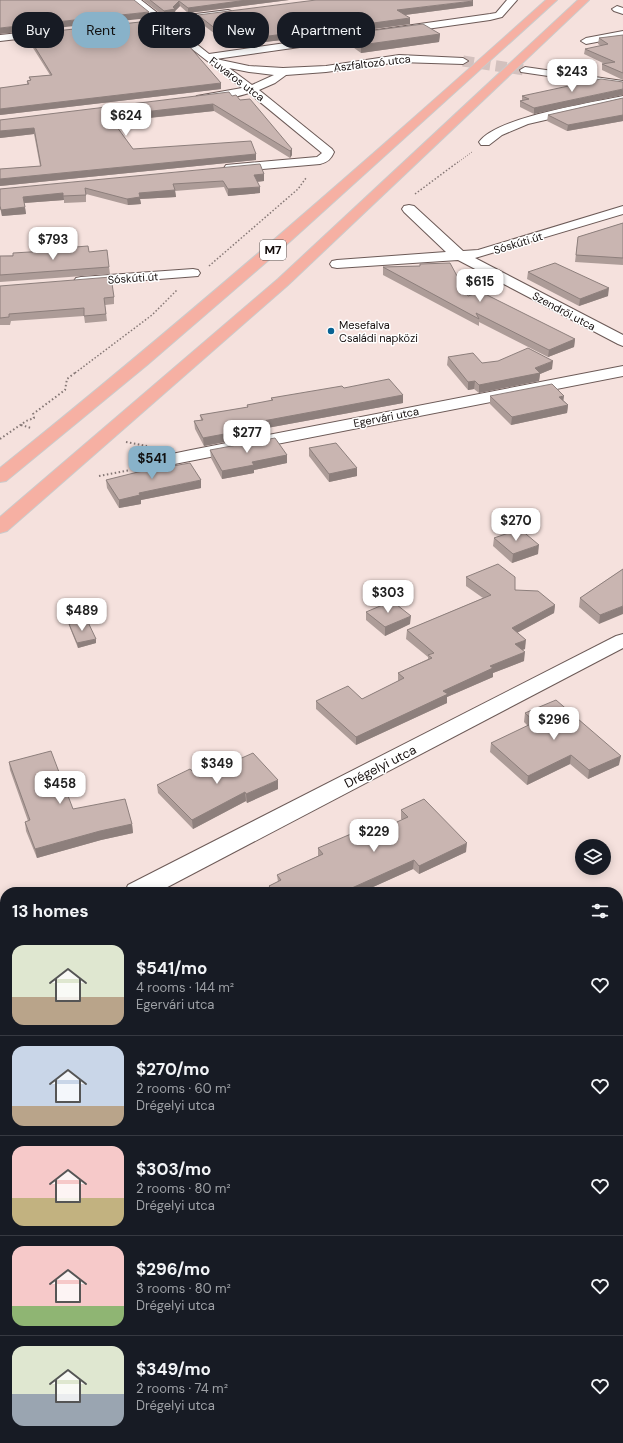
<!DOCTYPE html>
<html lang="en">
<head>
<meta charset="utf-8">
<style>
	body { margin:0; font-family:"DM Sans",sans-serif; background:#20242c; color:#f1f3f6; height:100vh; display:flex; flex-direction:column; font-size:15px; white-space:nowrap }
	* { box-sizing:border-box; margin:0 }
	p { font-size:13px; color:#9ea1a6 }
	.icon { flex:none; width:22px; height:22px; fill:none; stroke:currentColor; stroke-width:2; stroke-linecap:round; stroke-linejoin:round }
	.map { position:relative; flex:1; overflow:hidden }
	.sheet { position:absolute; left:0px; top:887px; width:623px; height:556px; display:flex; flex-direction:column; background:#171b24; border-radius:16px 16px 0 0; box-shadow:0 2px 10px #0003 }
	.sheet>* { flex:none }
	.hud { position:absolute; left:12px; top:12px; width:400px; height:36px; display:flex; gap:8px }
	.tools { position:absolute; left:575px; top:839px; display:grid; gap:8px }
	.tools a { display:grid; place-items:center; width:36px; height:36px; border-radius:50%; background:#171b24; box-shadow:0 2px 10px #0003; font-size:20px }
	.price { position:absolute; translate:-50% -34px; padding:0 9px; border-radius:8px; background:#fff; color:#222; font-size:13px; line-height:26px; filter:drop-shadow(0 1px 2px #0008) }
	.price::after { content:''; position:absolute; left:50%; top:24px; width:12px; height:9px; margin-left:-6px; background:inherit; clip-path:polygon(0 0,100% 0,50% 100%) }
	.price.selected { background:#88b2c9; color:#111 }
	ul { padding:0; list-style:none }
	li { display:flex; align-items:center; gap:12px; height:100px; padding:0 12px }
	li+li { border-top:1px solid #363941 }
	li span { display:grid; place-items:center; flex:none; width:112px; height:80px; border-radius:12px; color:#555 }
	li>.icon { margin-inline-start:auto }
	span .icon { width:48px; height:48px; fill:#fffc; stroke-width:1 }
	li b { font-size:17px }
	h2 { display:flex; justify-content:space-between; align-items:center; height:48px; padding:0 12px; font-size:17px }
	.tag { padding:0 14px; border-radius:16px; background:#171b24; box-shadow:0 2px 10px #0003; font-size:14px; line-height:36px }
	.tag.selected { background:#88b2c9; color:#111 }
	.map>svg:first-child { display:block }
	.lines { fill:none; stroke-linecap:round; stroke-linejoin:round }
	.minor-tunnel { stroke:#d3c1be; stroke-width:11; stroke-dasharray:11 5.5; stroke-linecap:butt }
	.minor-casing { stroke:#6c5a57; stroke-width:2 }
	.highway-casing { stroke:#cbcaca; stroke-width:2 }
	.path-far2 { stroke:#857775; stroke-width:1; stroke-dasharray:1 1.5; stroke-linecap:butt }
	.path-far1 { stroke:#857775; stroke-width:1.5; stroke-dasharray:1.5 2; stroke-linecap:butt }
	.path { stroke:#857775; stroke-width:2; stroke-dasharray:1.5 2.5; stroke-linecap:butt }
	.minor { fill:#fff; fill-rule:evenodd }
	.highway { fill:#f6b0a3; fill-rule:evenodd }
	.wall { fill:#ad9c98 }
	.shaded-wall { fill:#8d7f7c }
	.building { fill:#c9b5b1; stroke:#8d7f7c }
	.poi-dot { fill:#076293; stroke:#fff; stroke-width:1.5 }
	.labels { text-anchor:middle; stroke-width:3; stroke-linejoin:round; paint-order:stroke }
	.far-street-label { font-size:11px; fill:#140d0c; stroke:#fff }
	.far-poi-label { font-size:11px; fill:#140d0c; stroke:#fff; text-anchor:start }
	.shield { fill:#fff; stroke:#5a5655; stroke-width:1 }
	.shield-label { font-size:12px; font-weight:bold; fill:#140d0c }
	.street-label { font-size:13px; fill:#140d0c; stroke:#fff }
</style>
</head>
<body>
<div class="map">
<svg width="623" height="1443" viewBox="0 0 623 1443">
	<rect width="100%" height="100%" fill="#f5e1dd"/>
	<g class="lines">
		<!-- minor-tunnel -->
		<path class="minor-tunnel" d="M463,61L525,70"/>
		<!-- minor casing -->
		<g class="minor-casing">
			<g id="minor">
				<path d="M130,0H141L164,18L228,10L231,11L233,13L228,16L170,23L209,54L490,14L496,13L507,0H517L502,17L490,20L216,59L249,66L283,68L326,66L399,55L463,58L468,61L463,64L399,62L326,72L286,75L275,83L259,90L332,149L334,152C331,159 328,162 320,164L230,172L226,171L224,168L226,165L317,157L322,153L249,93C236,97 210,104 197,100L195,98L197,96L242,88L160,24H151L150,22L153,19ZM229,68L249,72L274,75L252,85Z"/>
				<path d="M617,6L623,8V14L614,11L612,9Z"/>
				<path d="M57,29L61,30L62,32L61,34L0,41V35Z"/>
				<path d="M623,31V37L586,44L581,41L586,38Z"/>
				<path d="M525,67L623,81V87L521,72L520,70Z"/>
				<path d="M623,96V102L528,124L502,135L489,145H481L479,142C496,117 591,103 623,96Z"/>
				<path d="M409,205L414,206L463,251L478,250L623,206V214L475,258L623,335V346L618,344L458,260L337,268L332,267L330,264L332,261L337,260L446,252L404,212L402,209L404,206Z"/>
				<path d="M193,269L198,270L200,273L198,276L81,285L76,284L74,281L76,278L81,277Z"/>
				<path d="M623,366V376L149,469L143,468L140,464L143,460L191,450Z"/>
				<path d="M623,634V648L158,892H125L128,885L616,636Z"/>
				<path d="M0,903L5,905V947L0,945Z"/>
				<path d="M623,1354V1388L618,1390V1356Z"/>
				<path d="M121,1438H155L156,1443H122Z"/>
				<path d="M342,1438H385L387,1443H344Z"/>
				<path d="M519,1438H557L555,1443H517Z"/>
			</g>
		</g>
		<!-- highway casing -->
		<g class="highway-casing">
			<g id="highway">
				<path d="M546,0H557L285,246L147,365L6,481L0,482V468C187,318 368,160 546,0Z"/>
				<path d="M578,0H589L288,285L7,531L0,533V517L278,279Z"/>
			</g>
		</g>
		<!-- path-far2 -->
		<path class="path-far2" d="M457,163L472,152"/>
		<!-- path-far1 -->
		<g class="path-far1">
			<path d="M415,194L458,162"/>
			<path d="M209,266L298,189L306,178"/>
			<path d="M75,373L152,315L177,290"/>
		</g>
		<!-- path -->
		<g class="path">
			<path d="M21,425L31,428"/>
			<path d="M0,439L26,421L34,418L33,414L65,390L67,379L76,372"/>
			<path d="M126,442L147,446"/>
			<path d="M99,476L130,470"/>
		</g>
		<!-- minor -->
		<use href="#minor" class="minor"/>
		<!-- highway -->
		<use href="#highway" class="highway"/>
	</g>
	<!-- wall -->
	<g class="wall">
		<path d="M143,0H289L188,13L180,6L175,11L176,15L164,16Z"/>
		<path d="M473,6L405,15L410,24L300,39L299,38L231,46L198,21V15Z"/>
		<path d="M27,34L192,50L221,83V89L0,115V88L27,85V81L30,80L29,77L50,75L28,40Z"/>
		<path d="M346,34H440L439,42L361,53L346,42Z"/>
		<path d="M623,35V80L602,70V64H605L584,54L585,49L601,46L598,44L599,38Z"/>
		<path d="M623,82L534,114L520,107V101L522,100V96Z"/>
		<path d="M232,96L240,100L292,149V155L290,158L214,111L113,122L133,149L256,154V160L0,186V169L40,166L34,134L0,138V120Z"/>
		<path d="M623,98V121L567,131L547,121L548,115Z"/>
		<path d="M264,174V181L257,182L260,193L228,196L224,187L175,191L176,197L140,199L141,204L128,205L86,194V202L64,203V200L24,203L26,214L2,216L0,208V189Z"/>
		<path d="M623,223V265L575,262L578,237Z"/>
		<path d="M89,252L109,267L110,274L0,282V256Z"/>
		<path d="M420,264L468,296L575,339L574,347L548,357L479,322V326L383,275V267L420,266Z"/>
		<path d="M528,272L608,296L579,306L527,279Z"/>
		<path d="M0,286L114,297V304L105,305L107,321L85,323L84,316L11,321L10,325H0Z"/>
		<path d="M448,357L482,363L552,369L540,374L539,381L479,393L474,389L468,390L447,365Z"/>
		<path d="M344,388L403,395V403L267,428V434L204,446L195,429L194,421L201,420L200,415L247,408V405L271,401V398Z"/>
		<path d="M490,396L564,401L568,405L567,413L511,425L490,404Z"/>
		<path d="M309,448L357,476L329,482L309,456Z"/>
		<path d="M210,450L287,455V463L254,470V473L222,479L211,458Z"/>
		<path d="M106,480L201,488L141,500V504L119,508L107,488Z"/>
		<path d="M494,538L538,554L512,563L493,546Z"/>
		<path d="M623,569L599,624L579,607L580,598Z"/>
		<path d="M466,577L515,590L555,605L554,613L517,633L525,649L522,650L524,661L493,673V677L447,697V703L356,745L316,709V701L362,699L398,681V673L428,659V657L406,639L407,630L483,598L466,586Z"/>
		<path d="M366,612L410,624L385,636L366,620Z"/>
		<path d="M69,624L96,643L78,648L70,628Z"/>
		<path d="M525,713L619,765L588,779L570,764L527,785L490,752L491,743L528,726L524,722Z"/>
		<path d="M9,762L73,809L132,824L133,833L101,840L37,858L26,831L25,822L28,821L10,770Z"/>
		<path d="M199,777L278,789L247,803L246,801L193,829L158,793L157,785Z"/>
		<path d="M401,810L466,852L419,874L413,869L362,892H269V886L278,882L277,875L318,856V848L370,834L402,820L401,819Z"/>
	</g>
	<!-- shaded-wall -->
	<g class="shaded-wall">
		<path d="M247,0H289L188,13V8Z"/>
		<path d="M179,1L180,6L175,11L176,15L164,16V11L173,7Z"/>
		<path d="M473,1V6L397,16V10Z"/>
		<path d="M149,12V18L0,34V28Z"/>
		<path d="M410,18V24L300,39V33Z"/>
		<path d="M299,32V38L231,46V41Z"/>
		<path d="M440,34L439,42L361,53V45Z"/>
		<path d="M221,83V89L0,115V109Z"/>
		<path d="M623,89V95L534,114V108Z"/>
		<path d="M213,104L214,111L109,122V116Z"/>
		<path d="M623,115V121L567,131L568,125Z"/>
		<path d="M34,128V134L0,138V131Z"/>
		<path d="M292,149V155L290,158V151Z"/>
		<path d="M256,154V160L0,186V179Z"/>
		<path d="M264,174V181L254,182V175Z"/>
		<path d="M260,187V193L228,196V189Z"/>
		<path d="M175,190L176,197L140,199L141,204L128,205L127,199L139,193Z"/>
		<path d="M63,193L64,200L24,203L23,197Z"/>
		<path d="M25,207L26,214L2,216L1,210Z"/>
		<path d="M609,288L608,296L579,306L580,299Z"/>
		<path d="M575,339L574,347L548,357L549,350Z"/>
		<path d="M553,361L552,369L540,374L539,381L479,393V385L535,368Z"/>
		<path d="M475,381L474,389L468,390V382Z"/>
		<path d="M403,395V403L267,428V434L204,446L203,438L263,421Z"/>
		<path d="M564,396L563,404L559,397Z"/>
		<path d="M568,405L567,413L511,425L512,417Z"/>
		<path d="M287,455V463L254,470V473L222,479V471L252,462Z"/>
		<path d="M357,468V476L329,482V474Z"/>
		<path d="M201,480V488L141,500V504L119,508V500L139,493Z"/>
		<path d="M539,545L538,554L512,563L513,554Z"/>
		<path d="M555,605L554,613L511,636L512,628Z"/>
		<path d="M623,606V614L599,624L600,615Z"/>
		<path d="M411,616L410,624L385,636V627Z"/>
		<path d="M96,639V643L78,648L77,643Z"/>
		<path d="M526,640L525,649L514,653L515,644Z"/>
		<path d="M525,652L524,661L493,673V677L447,697V703L356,745V737L490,666Z"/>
		<path d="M571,755L570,764L527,785L528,776Z"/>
		<path d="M621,756L619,765L588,779L589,770Z"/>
		<path d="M278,780V789L247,803L246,794Z"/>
		<path d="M245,792L246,801L193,829L192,820Z"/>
		<path d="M132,824L133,833L101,840L37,858L35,849L100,831Z"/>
		<path d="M467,843L466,852L419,874V866Z"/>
		<path d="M414,860L413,869L362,892H343Z"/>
	</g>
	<!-- building -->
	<g class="building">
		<path d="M0,0H134L149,12L0,28Z"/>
		<path d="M150,0H247L188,8L179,1L173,7L175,9L164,11Z"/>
		<path d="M316,0H472L473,1L397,10L410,18L300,33L299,32L231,41L198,15Z"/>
		<path d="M159,20L192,46H189L221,83L0,109V88L29,84L27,81L31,80L29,77L52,75L27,34Z"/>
		<path d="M423,24L440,34L361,45L346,34Z"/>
		<path d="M623,35V73L602,64L615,62L585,49L608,44L599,38Z"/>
		<path d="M601,79L623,82V89L534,108L520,101L529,99L522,96Z"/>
		<path d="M229,92L232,96L236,95L240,100L250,99L292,149L290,151L213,104L109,116L133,149L251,141L256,154L0,179V169L41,166L34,128L0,131V120Z"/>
		<path d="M623,98V115L568,125L548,115Z"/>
		<path d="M260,164L264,174L254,175L260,187L228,189L223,181L173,184L175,190L139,193L140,197L127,199L85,188L86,195L63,196V193L23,197L25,207L1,210L0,206V189Z"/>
		<path d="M623,223V258L576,255L578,237Z"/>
		<path d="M88,246L89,252L107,250L109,267L0,275V256H13V253L63,250V248Z"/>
		<path d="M450,263L468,296L481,292L575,339L549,350L476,313L479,319L383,267L420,266V264Z"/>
		<path d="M555,263L609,288L580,299L528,272Z"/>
		<path d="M111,277L114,297L104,298L106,314L84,316V308L9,314V317L0,318V286Z"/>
		<path d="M528,348L553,361L535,368L540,373L479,385L475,381L468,382L448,357L473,353L482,363L498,361Z"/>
		<path d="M389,379L403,395L263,421L267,426L203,438L194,421L203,420L200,415L248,407L247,405L273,400L271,398L342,386L344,388Z"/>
		<path d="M552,384L564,396L559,397L568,405L512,417L490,396Z"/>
		<path d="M275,438L287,455L252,462L254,465L222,471L210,450Z"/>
		<path d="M336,443L357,468L329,474L309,448Z"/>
		<path d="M190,463L201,480L139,493L140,495L119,500L106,480L138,472Z"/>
		<path d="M520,529L539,545L513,554L494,538Z"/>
		<path d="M498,564L515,577V590L538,591L555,605L512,628L526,640L515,644L525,652L490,666L493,668L443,691L448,694L356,737L316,701L348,686L362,699L404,678L398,673L432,658L428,655L434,653L407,630L491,595L466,577Z"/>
		<path d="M623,569V606L600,615L580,598Z"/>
		<path d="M392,601L411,616L385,627L366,612Z"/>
		<path d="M87,620L96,639L77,643L69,624Z"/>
		<path d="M556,700L621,756L589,770L571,755L528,776L491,743L535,722L525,713Z"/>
		<path d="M51,751L73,809L125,799L132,824L100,831L35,849L25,822L30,820L9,762Z"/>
		<path d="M253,753L278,780L246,794L245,792L192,820L157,785L190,769L199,777Z"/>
		<path d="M424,799L467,843L419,866L414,860L343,892H274L269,886L281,880L277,875L323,854L318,848L365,828L370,834L408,817L401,810Z"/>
	</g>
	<!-- markers -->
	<circle class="poi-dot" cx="331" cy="331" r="4"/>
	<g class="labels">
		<!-- far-street labels -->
		<g class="far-street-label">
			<text transform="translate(372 63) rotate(-7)" y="4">Aszfaltozó utca</text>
			<text transform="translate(237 79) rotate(37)" y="4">Fuvaros utca</text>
			<text transform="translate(518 243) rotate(-17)" y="4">Sóskúti út</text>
			<text transform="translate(133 278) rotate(-4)" y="4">Sóskúti út</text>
			<text transform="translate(564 311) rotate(28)" y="4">Szendrői utca</text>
			<text transform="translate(386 417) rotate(-11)" y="4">Egervári utca</text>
		</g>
		<!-- far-poi labels -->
		<g class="far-poi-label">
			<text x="339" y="329">Mesefalva<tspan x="339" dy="13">Családi napközi</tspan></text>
		</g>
		<!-- shield labels -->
		<rect class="shield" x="260" y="240" width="26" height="20" rx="3"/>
		<g class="shield-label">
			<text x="273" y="254">M7</text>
		</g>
		<!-- street labels -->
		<g class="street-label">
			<text transform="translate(380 766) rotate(-27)" y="5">Drégelyi utca</text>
		</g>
	</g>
</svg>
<div class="tools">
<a><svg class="icon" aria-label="layers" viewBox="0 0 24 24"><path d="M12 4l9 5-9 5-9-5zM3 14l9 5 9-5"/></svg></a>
</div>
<b class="price" style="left:572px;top:93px">$243</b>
<b class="price" style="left:126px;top:137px">$624</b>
<b class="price" style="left:53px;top:261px">$793</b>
<b class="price" style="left:480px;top:303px">$615</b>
<b class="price" style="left:247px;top:454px">$277</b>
<b class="price selected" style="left:152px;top:480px">$541</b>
<b class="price" style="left:516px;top:542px">$270</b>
<b class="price" style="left:388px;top:614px">$303</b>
<b class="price" style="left:82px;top:632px">$489</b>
<b class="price" style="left:554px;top:741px">$296</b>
<b class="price" style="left:217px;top:785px">$349</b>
<b class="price" style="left:60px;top:805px">$458</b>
<b class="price" style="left:374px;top:853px">$229</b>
<div class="hud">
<a class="tag">Buy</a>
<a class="tag selected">Rent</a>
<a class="tag">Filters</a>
<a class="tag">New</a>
<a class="tag">Apartment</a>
</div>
<section class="sheet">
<h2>13 homes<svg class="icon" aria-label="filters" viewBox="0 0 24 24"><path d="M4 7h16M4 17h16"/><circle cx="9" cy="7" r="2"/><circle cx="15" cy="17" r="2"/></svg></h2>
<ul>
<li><span style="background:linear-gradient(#dfe7d0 65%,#b9a48a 0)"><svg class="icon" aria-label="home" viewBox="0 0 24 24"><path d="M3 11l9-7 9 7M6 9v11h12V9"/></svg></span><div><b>$541/mo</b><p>4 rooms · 144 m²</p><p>Egervári utca</p></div><svg class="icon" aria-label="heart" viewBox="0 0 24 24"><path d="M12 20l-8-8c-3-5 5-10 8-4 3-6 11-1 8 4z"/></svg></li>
<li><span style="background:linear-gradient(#c9d6e8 75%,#b9a48a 0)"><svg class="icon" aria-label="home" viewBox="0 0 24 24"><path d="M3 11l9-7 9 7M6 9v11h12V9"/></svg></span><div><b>$270/mo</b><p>2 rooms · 60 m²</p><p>Drégelyi utca</p></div><svg class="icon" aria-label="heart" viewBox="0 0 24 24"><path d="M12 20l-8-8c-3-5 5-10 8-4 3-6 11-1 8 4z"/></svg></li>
<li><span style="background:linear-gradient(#f6c9c9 65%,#c2b280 0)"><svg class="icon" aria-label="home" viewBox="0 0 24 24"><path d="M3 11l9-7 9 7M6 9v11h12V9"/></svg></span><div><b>$303/mo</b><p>2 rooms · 80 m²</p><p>Drégelyi utca</p></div><svg class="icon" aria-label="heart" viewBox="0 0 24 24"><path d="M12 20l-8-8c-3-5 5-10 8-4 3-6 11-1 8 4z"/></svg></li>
<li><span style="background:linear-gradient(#f6c9c9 75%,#8fb573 0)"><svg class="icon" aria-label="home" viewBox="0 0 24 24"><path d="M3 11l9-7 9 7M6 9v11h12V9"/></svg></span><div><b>$296/mo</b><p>3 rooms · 80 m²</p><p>Drégelyi utca</p></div><svg class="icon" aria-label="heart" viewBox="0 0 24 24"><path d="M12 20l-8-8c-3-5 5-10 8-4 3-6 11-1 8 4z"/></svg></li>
<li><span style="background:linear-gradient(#dfe7d0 60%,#9aa5b1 0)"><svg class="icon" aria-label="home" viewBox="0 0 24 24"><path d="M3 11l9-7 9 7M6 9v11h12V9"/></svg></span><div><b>$349/mo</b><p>2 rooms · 74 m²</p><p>Drégelyi utca</p></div><svg class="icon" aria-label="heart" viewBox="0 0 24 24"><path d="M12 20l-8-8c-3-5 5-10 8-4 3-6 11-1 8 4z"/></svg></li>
</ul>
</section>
</div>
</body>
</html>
